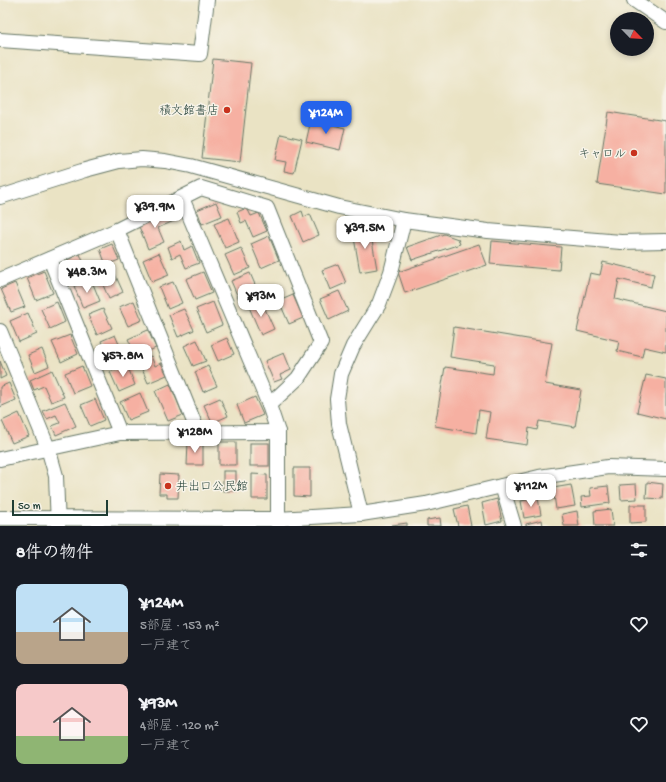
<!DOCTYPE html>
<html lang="ja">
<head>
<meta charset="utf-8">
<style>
	body { margin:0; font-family:"Gochi Hand","Klee One",sans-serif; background:#20242c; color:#f1f3f6; height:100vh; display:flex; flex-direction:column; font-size:15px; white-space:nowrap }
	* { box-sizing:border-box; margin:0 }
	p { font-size:13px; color:#9ea1a6 }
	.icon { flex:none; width:22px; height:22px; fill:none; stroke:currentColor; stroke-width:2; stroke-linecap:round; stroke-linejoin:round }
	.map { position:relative; height:526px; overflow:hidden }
	.panel { display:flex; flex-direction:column; background:#171b24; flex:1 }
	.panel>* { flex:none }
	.needle { width:26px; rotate:115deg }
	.controls { position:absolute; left:610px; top:12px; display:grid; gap:8px }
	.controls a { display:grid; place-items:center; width:44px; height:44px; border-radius:50%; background:#171b24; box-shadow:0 2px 6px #0003; font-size:20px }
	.scale { position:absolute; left:12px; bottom:10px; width:96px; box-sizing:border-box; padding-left:4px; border:2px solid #1f3d34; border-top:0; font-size:11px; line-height:14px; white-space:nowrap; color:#1f3d34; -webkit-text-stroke:3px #f7f3e8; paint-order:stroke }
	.price { position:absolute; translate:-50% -34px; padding:0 9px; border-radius:8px; background:#fff; color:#222; font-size:13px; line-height:26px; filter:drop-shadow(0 1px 2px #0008) }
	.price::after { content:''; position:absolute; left:50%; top:24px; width:12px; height:9px; margin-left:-6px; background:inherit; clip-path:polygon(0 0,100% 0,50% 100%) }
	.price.selected { background:#2563eb; color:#fff }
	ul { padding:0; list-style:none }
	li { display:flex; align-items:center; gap:12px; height:100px; padding:0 16px }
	li span { display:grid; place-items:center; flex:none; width:112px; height:80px; border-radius:8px; color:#555 }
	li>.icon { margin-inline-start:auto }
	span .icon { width:48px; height:48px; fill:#fffc; stroke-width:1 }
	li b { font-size:17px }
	h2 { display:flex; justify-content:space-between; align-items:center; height:48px; padding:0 16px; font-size:17px }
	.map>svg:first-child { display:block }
	.building { fill:#f6b0a2 }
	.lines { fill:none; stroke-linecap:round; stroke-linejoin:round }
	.minor-casing { stroke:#676; stroke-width:16 }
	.minor { stroke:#fff; stroke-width:14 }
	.poi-dot { fill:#c8321e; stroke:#f7f3e8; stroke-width:1.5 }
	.labels { text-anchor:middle; stroke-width:3; stroke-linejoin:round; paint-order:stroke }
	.poi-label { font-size:12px; fill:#1f3d34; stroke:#f7f3e8; text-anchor:end }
</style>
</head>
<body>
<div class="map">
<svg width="666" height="526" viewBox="0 0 666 526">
	<rect width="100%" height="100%" fill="#f7f3e8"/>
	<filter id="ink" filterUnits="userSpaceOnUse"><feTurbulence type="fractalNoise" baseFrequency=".025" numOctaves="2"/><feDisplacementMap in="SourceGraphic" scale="8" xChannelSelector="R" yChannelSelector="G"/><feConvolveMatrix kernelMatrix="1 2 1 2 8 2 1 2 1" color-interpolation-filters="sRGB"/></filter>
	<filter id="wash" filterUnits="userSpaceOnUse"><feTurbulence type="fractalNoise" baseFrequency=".012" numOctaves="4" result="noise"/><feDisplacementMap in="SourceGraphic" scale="16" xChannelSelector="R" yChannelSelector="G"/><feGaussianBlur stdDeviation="0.9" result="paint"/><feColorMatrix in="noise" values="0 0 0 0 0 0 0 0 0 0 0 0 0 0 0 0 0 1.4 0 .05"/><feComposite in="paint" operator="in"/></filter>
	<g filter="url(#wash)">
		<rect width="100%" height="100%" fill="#eae3c4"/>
		<g id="blocks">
			<!-- building -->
			<g class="building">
				<path d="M213,59L251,63L240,162L202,158Z"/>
				<path d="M608,112L666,121V194L597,184Z"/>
				<path d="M311,120L345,128L340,150L306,142Z"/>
				<path d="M281,134L302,139L294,173L284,171L286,162L275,160Z"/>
				<path d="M216,202L222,216L202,224L197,210Z"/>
				<path d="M247,208L251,216L259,213L267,231L253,237L246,221L241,223L237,212Z"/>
				<path d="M172,210L176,220L158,228L164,242L148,249L138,224Z"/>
				<path d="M302,211L304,217L310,214L319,235L303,242L292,216Z"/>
				<path d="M229,218L239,242L225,248L214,224Z"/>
				<path d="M370,229L377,269L360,272L353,232Z"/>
				<path d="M444,234L458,239L460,244L412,260L407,247Z"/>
				<path d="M269,236L279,260L261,268L251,244Z"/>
				<path d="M181,241L184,250L192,246L199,263L186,268L180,254L172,258L168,247Z"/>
				<path d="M492,241L561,247L559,270L490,264Z"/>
				<path d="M112,244L119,260L106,265L100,249Z"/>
				<path d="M479,244L487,265L405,293L398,272Z"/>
				<path d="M241,248L250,268L234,275L225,255Z"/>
				<path d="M159,253L169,275L152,282L143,260Z"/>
				<path d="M80,254L88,274L75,279L67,260Z"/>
				<path d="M603,262L654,274L651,287L619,279L615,299L666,311V352L644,347L642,357L617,351L619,341L577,331L590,273L600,275Z"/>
				<path d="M338,264L346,283L330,290L322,270Z"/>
				<path d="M44,271L53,293L36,300L27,278Z"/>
				<path d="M114,272L123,292L109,299L100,278Z"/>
				<path d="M203,272L212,293L195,300L186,279Z"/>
				<path d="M250,273L260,296L241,304L231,281Z"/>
				<path d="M91,279L100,301L83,308L74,286Z"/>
				<path d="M173,282L182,303L168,309L159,287Z"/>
				<path d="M15,283L25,307L11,312L1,289Z"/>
				<path d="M339,291L348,311L329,320L320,299Z"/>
				<path d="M293,295L303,318L289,324L279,301Z"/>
				<path d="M134,301L142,320L128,326L119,307Z"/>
				<path d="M57,302L65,322L50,329L41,309Z"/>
				<path d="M213,302L222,325L206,332L196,309Z"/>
				<path d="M262,302L274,329L261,335L249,307Z"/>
				<path d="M103,309L112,328L97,335L88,315Z"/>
				<path d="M184,309L194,330L178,337L169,315Z"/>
				<path d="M28,313L37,334L19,342L10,321Z"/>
				<path d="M454,327L552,343L545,384L581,390L575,427L539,421L537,430L529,428L527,445L486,439L490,412L479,410L476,433L435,426L445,367L493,374L494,364L450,357Z"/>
				<path d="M148,330L156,348L136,356L128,339Z"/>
				<path d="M70,335L78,354L61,362L52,342Z"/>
				<path d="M115,335L125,358L111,365L101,341Z"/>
				<path d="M227,338L234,354L218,361L211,345Z"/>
				<path d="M197,340L206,361L193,366L184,346Z"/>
				<path d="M42,349L49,366L35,372L28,355Z"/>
				<path d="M284,353L291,370L280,375L282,379L274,382L265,361Z"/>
				<path d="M151,356L155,366L161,363L167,375L148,383L139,362Z"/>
				<path d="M0,361L6,376L0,379Z"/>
				<path d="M127,365L135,385L119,392L110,372Z"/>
				<path d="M82,366L90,386L73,393L65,373Z"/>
				<path d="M208,366L217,386L203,392L195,372Z"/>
				<path d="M52,370L64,397L51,402L44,386L34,390L30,380Z"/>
				<path d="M646,375L666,379V419L637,412Z"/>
				<path d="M9,383L16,400L0,407V387Z"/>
				<path d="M170,384L183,415L168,421L155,391Z"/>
				<path d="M140,393L148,412L128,420L120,402Z"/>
				<path d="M255,397L263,415L244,423L237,405Z"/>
				<path d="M220,398L228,416L212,423L204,405Z"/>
				<path d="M95,399L104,420L90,426L81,405Z"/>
				<path d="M65,402L76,426L56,435L52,426L60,423L56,415L47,419L43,411Z"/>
				<path d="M19,413L29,436L12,443L2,421Z"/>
				<path d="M188,442H203V465H187Z"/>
				<rect x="219" y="442" width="17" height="23"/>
				<rect x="250" y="443" width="19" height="23"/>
				<path d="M294,468H310V497L294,496Z"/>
				<rect x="223" y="471" width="13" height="20"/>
				<path d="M160,474L179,475L178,498H167V494H159Z"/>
				<path d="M252,474L267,475V499H252Z"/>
				<path d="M647,482L663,484L662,499L646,498Z"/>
				<path d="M636,484L637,499L621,500L620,485Z"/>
				<path d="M571,485L575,506L556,509L553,488Z"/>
				<path d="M608,486L610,503L582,507L581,497L591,496L590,488Z"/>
				<path d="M538,498L541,515L524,518L521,501Z"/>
				<path d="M497,499L502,521L486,525L482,503Z"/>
				<path d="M630,505H646V522L630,523Z"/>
				<path d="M467,506L471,526H458L454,509Z"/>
				<path d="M611,509L613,526H595L594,511Z"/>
				<path d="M577,511L579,526H564L562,514Z"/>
				<path d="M440,518L441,526H427V520Z"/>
				<path d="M542,520L543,526H526V524Z"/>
				<path d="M407,523V526H392V525Z"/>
			</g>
		</g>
	</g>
	<g filter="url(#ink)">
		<use href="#blocks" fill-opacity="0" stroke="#676" stroke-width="1"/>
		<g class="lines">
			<!-- minor casing -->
			<g class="minor-casing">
				<g id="minor">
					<path d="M634,0L666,22"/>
					<path d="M0,40L200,54L207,0"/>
					<path d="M0,197L85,170L119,161L142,159L165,161L191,166L339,207L404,220L488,231L621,242L666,241"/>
					<path d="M182,198L269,405L278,432V526"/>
					<path d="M117,230L198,432"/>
					<path d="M50,259L120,433"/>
					<path d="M0,280L117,230L201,188L267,208L321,343L298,378L269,405"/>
					<path d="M0,331L48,448L56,476L58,526"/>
					<path d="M0,459L120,433L278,432"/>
					<path d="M502,486L514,526"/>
					<path d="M361,514L339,424L337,399L341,374L353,346L379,304L391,272L404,220"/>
					<path d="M0,518L278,519L361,514L426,504L539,477L608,467L666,469"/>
				</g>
			</g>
			<!-- minor -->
			<use href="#minor" class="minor"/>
		</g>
	</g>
	<!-- markers -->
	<g class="poi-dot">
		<circle cx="227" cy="110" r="4"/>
		<circle cx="634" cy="153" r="4"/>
		<circle cx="168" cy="486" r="4"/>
	</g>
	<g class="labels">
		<!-- poi labels -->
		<g class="poi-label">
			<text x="219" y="114">積文館書店</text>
			<text x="626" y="157">キャロル</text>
			<text x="176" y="490" text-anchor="start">井出口公民館</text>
		</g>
	</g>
</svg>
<div class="controls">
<a><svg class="needle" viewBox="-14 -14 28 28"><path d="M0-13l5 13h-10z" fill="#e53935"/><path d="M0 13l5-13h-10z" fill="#9ea1a6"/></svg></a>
</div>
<div class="scale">50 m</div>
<b class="price selected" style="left:326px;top:135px">¥124M</b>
<b class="price" style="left:155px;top:229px">¥39.9M</b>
<b class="price" style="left:365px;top:250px">¥39.5M</b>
<b class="price" style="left:87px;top:294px">¥48.3M</b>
<b class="price" style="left:261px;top:318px">¥93M</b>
<b class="price" style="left:123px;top:378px">¥57.8M</b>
<b class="price" style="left:195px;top:454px">¥128M</b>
<b class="price" style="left:531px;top:508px">¥112M</b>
</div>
<section class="panel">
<h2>8件の物件<svg class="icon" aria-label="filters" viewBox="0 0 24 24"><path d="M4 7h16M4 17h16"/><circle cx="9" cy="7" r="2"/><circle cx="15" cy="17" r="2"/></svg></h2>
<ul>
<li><span style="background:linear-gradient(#bfe0f5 60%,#b9a48a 0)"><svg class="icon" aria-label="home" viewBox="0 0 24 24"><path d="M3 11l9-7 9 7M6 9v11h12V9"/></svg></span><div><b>¥124M</b><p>5部屋 · 153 m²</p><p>一戸建て</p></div><svg class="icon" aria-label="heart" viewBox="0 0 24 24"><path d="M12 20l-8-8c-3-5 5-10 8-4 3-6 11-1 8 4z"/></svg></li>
<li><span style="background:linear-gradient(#f6c9c9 65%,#8fb573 0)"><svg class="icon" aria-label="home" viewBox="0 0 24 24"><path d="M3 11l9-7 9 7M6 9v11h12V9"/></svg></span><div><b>¥93M</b><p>4部屋 · 120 m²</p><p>一戸建て</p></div><svg class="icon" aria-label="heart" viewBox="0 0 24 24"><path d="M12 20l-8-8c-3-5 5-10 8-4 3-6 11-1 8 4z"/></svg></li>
</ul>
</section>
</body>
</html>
